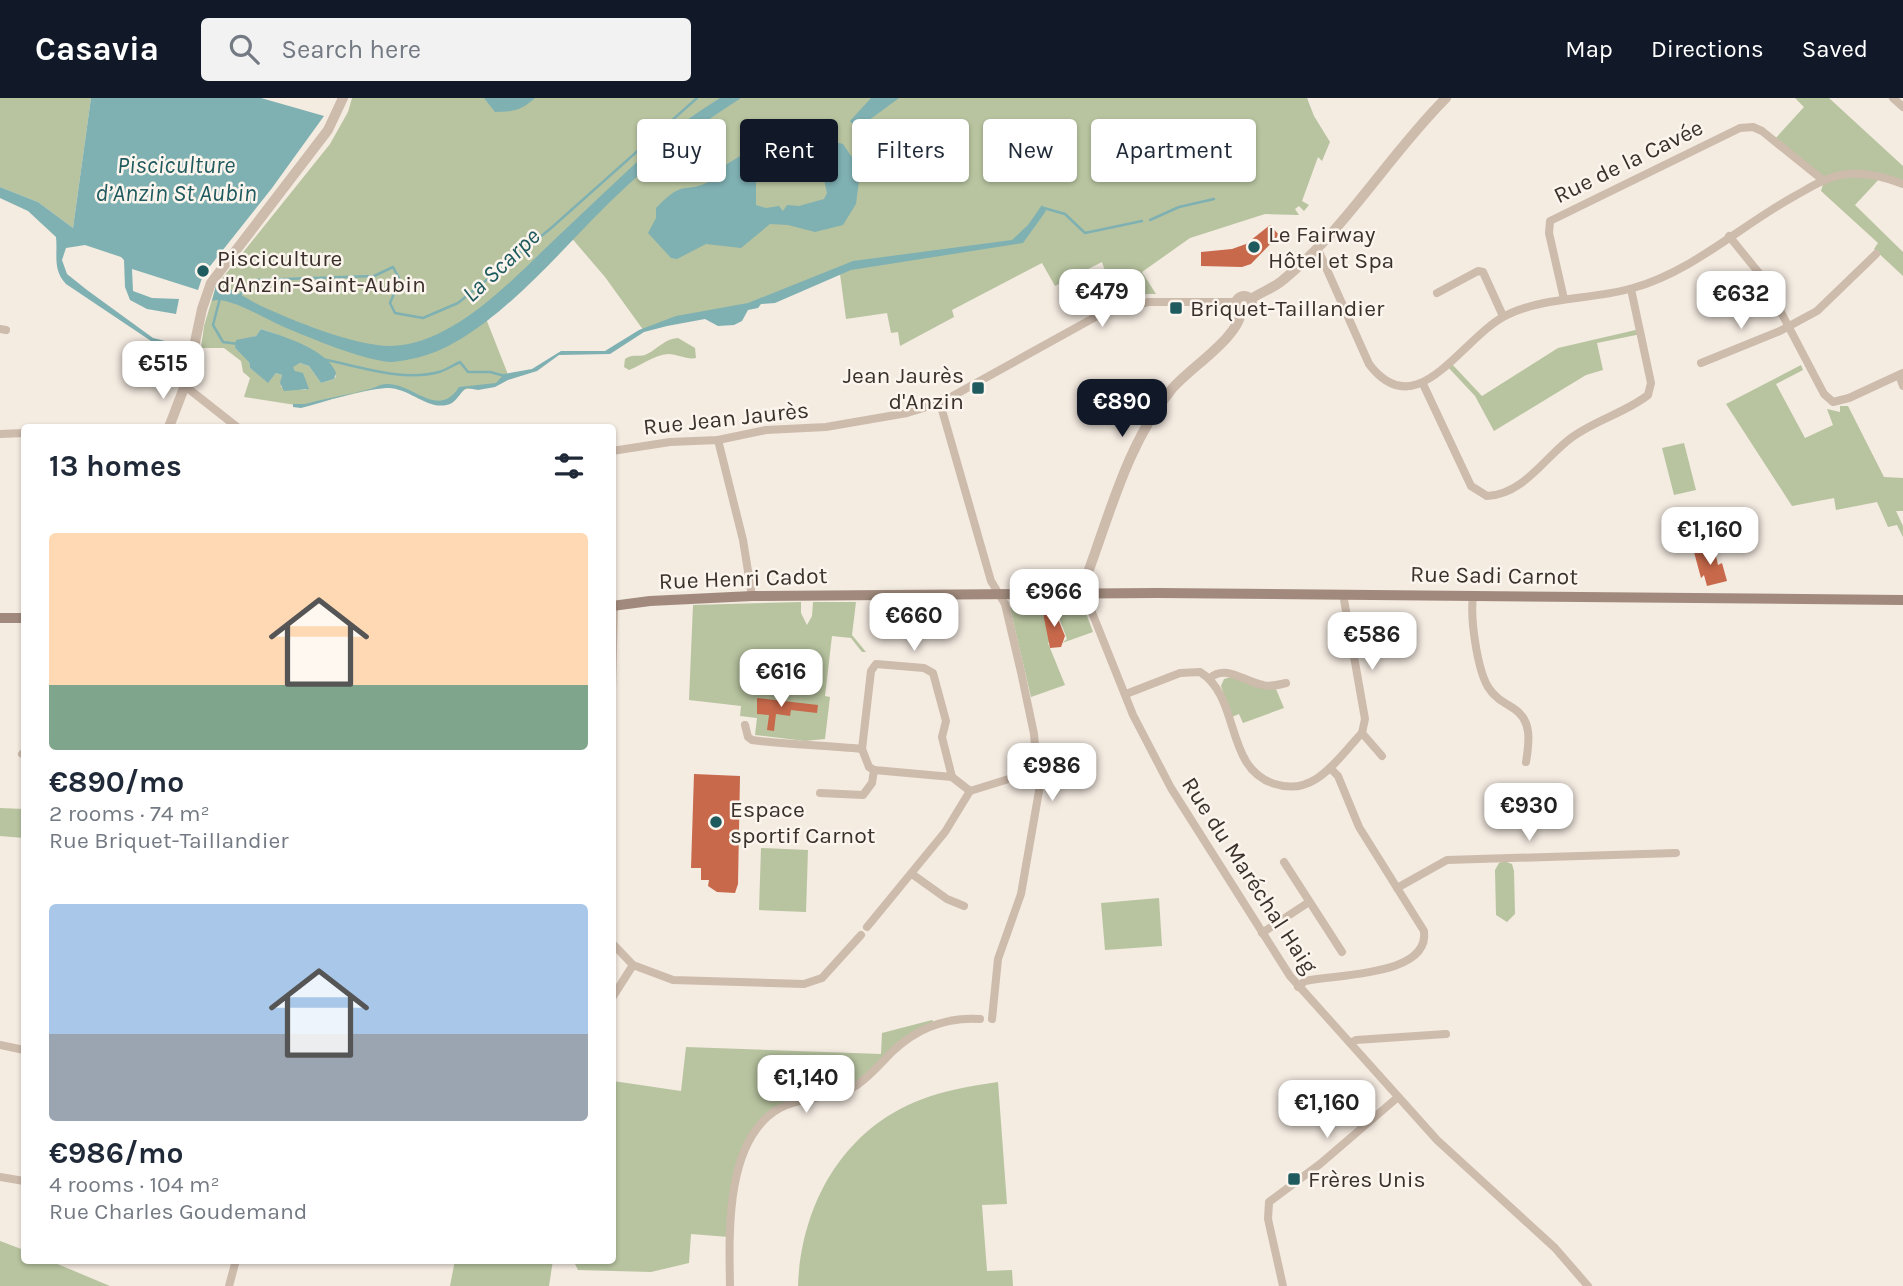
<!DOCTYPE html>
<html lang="en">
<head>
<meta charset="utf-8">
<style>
	body { margin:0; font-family:Karla,sans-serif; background:#f2f2f3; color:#1f2937; height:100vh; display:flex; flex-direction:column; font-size:26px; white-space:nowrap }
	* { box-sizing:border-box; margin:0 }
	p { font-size:23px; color:#747a83 }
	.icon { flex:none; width:38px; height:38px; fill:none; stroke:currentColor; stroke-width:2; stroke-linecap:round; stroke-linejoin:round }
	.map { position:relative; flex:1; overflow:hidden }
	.side { position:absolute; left:21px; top:326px; width:595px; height:840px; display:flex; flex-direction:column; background:#fff; border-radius:7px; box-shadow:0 2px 5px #0004 }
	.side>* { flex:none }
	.guide { position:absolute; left:637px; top:21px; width:665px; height:63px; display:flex; gap:14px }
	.price { position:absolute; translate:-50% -60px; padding:0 16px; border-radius:14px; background:#fff; color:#222; font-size:23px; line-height:46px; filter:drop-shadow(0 2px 4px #0008) }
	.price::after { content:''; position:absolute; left:50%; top:42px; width:21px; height:16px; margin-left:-10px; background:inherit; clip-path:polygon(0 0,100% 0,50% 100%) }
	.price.active { background:#111827; color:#fff }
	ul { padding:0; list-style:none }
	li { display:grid; align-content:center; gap:14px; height:371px; padding:0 28px }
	li span { display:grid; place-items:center; height:217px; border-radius:7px; color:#555 }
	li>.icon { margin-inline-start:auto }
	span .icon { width:126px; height:126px; fill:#fffc; stroke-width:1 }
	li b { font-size:30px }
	h2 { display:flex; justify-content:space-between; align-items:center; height:84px; padding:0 28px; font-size:30px }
	.pill { padding:0 24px; border-radius:7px; background:#fff; box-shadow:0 2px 5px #0004; font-size:24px; line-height:63px }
	.pill.active { background:#111827; color:#fff }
	header { display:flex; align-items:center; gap:42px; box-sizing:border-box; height:98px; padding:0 35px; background:#111827; color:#fff }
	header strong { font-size:33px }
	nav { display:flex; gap:38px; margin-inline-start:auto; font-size:24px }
	.search { width:490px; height:63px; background:#f2f2f3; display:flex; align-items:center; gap:18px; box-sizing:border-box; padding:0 24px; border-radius:7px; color:#747a83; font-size:26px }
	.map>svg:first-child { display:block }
	.green { fill:#b8c4a0; fill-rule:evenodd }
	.water { fill:#7fb0b2 }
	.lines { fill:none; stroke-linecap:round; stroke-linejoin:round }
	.stream { stroke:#7fb0b2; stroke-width:2.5 }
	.building { fill:#c8694b }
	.minor { stroke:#cdbbac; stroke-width:8 }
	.tertiary { stroke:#cdbbac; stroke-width:10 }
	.secondary { stroke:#a18a7d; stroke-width:10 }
	.poi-dot { fill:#1f5a5e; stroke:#fbf5ee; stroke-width:2.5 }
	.labels { text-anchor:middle; stroke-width:5; stroke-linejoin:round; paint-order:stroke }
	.street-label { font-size:23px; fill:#3b302b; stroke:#fbf5ee }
	.poi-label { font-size:23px; fill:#3b302b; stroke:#fbf5ee; text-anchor:start }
	.water-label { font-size:24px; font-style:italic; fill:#1f5a5e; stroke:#fbf5ee }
</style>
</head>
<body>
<header>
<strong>Casavia</strong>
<div class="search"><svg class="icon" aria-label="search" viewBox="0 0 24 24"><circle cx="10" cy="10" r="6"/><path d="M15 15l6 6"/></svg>Search here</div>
<nav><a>Map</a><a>Directions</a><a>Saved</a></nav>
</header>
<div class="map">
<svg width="1903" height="1188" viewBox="0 0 1903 1188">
	<rect width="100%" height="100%" fill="#f4ebe1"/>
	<!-- green -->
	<g class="green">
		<path d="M0,0H91L73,130L38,104L0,89Z"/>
		<path d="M352,0H1307L1314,18L1330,44L1322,63L1318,59L1302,103L1309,107L1304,113L1299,108L1295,111L1299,117L1265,116L1190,140L1142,174L1156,196H1129L1115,202L1102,164L1055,188L1042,165L952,212L954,219L900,248L898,234L891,235L887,215L846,221L840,176L711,217L644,233L605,179L569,137L485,218L509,279L495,287L460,292L456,299L445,305L432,304L413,294L387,288L302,308L244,299L250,280L243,274L241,263L224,250H201L204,228L216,188L330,46L348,14ZM261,231C290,240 319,252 336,278L334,281L321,285L309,268L300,265L292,268L306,292L281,289L282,277L276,275L268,284L250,270L249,263L235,250L237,244L256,238Z"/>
		<path d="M1795,0H1829L1903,68V86L1881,79L1855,107L1903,154V178L1874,151L1878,145L1821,93L1824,83L1774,42L1804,9Z"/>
		<path d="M1640,231L1641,236L1597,245L1603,272L1586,277L1494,333L1475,298L1446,267L1450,264L1482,298L1558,250Z"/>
		<path d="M678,240L695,250L696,260C687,262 678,256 668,256C654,257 642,267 629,272L624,269L625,261C633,255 639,260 647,256C659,250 664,241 678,240Z"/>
		<path d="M1801,267L1803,272L1776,286L1805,340L1833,327L1827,311L1840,314V308H1848L1884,379L1903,380V413H1896L1903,428V439L1897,427L1888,429L1877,404L1836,412L1834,400L1792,408L1726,306Z"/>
		<path d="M1684,345L1696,392L1674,397L1662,350Z"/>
		<path d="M801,504V515L807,527L812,518L813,504H856L852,537L866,554H862L851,540L832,538L825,598L830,599L825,641L805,643L755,637L757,620L740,618L741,608L689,602L693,507Z"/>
		<path d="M1038,504L1048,530L1047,534L1051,543L1048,545L1065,587L1031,599L1010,510L1014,505Z"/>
		<path d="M1053,504H1077L1083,507L1093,534L1062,545L1067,541Z"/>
		<path d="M1231,579L1276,591L1284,610L1243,625L1239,616L1232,619L1221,588L1224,581Z"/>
		<path d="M0,710L24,711V740L0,738Z"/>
		<path d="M761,750L808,752L806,814L759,812Z"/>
		<path d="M1504,763L1512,766L1514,773L1515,816L1507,824L1496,817L1495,772L1499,765Z"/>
		<path d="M1159,800L1162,848L1105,852L1101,805Z"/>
		<path d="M932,922L935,926L914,936L856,987L802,1003L766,1021L740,1064L729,1139L691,1136L689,1165L651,1174L578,1172L573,1162H612L613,983L681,993L686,949L881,956L882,935Z"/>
		<path d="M998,984L1007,1106L982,1107L987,1173L1012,1172L1013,1188H798C801,1108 842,1032 920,1002C945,992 972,988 998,984Z"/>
		<path d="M0,1143L24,1152V1162H48L110,1188H0Z"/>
		<path d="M455,1162H553L549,1188H450Z"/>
	</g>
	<!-- water -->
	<g class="water">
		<path d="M91,0H261L324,18L272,90L203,177L198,192L132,171L133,193L152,200L179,201L176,216L147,211L130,202L125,189L124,162L121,159L85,147L66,150L62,162L67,176L87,192L153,240L177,246L179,249L151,243L66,186C52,171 58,156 56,139L28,113L0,100V89L38,104L73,130Z"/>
		<path d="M484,0H535C522,12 513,14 495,14Z"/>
		<path d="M720,0H741C695,29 651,64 612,102C560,152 483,249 411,261C405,262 396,264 390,264C363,262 310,240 284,229C269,223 227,197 212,203L216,188C233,190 245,200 259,207C291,222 355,248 390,248C451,248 511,183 552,144C585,113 618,81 652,50C673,31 696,15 720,0Z"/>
		<path d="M871,0H899L872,20L854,28L850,23Z"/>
		<path d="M764,30L784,35L798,33L800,46L798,52L789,55L785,68L770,73L756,84V107L766,110L779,108L783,113L787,107L799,108L824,101L827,95L820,64L835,44L843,46L851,58L857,61C880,57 901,49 925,49C940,57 935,70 927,80C917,81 911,79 903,72L892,74L884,67L859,83L856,106L843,127L815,134L788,127L770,126L741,150L706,146L677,161L671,160L648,135L656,120V110C664,102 673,92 685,90C695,89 698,89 708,84L709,77L745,55L754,45L760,32Z"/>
		<path d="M1042,107L1046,113L1023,145L851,172L775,205L761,206L758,210L748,212L742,223L734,227L718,228L705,221L667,228L644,234L610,256L559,257L537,273L508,282L495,289L478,292L467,290C461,293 458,301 452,305C430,316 409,288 386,290C358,292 328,303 301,310L293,309V306H305C326,300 348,297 370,291C375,290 380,286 386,286C414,285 438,322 459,289L496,285L504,276L532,271L561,253H605L639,232L676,218L748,205L853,163L1012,142L1028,127Z"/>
		<path d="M261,231C283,238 328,252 336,275L334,281L321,285L309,268L300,265L293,269L295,273L303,275L309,291L284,293L280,285L282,277L276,275L268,285L250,270L249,264L235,250L236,242L256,238Z"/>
	</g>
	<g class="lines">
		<!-- stream -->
		<g class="stream">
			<path d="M1042,114L1044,110L1065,116L1085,135L1142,123"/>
			<path d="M1150,122L1179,109L1214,101"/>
			<path d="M238,199L254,182L374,178L393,169L400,182L390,205L395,215L423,220L458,205L550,131L697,0"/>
			<path d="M220,200L213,227L223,244L238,246"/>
			<path d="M322,261C358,268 402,284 439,274C446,272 453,267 460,264L468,274H490L505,278"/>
		</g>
	</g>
	<!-- building -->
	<g class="building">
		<path d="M1270,127L1279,137L1251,166L1242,169L1201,168V154L1232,151L1246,146Z"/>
		<path d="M1714,449L1718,467L1722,465L1727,483L1707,488L1704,477L1701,480L1694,454Z"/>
		<path d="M1054,511L1065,538L1061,549L1050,550L1043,515Z"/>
		<path d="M757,600L818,607L817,615L791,612L790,618L776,616L774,633L767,632L769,617L757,616Z"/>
		<path d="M694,676L740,678L738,786L735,795L717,794L708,788L709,782H701V770H691Z"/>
	</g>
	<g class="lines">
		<!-- minor -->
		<g class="minor">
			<path d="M1893,0L1903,9"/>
			<path d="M1729,138L1763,180L1824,296L1833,304L1849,300L1903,275"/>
			<path d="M1315,153L1320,156L1369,266C1418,331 1463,236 1509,216C1548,198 1592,202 1633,190C1693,173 1739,129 1793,99C1808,91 1824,80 1841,77C1863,73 1883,78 1903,86"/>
			<path d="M1437,195L1478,173L1483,174L1503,218"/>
			<path d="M1564,201L1549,135L1550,123L1740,30L1753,29L1762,33L1824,83"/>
			<path d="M0,231L6,232"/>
			<path d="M1701,265L1780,233L1817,213L1876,156"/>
			<path d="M1899,277L1903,288"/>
			<path d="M1423,286L1471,388L1487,398C1523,397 1545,359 1571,340C1595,322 1625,315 1648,297L1651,285L1631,191"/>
			<path d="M185,288L237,329"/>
			<path d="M940,305L991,483L1005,506L1021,574L1034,636L1039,693L1021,796L998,861L992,921"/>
			<path d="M0,336L24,335"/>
			<path d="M718,342L743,442L752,498"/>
			<path d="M612,353L670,344L718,342L766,332L826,329L907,315L940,305L1108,212L1149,204H1236"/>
			<path d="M1343,496L1365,621L1362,635L1382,658"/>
			<path d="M1085,497L1133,617L1171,690L1290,878L1437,1042L1555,1150L1588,1188"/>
			<path d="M1473,498C1470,520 1477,570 1488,589C1495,600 1503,604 1513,610C1533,622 1529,645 1526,664"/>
			<path d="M1210,580C1226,566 1245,584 1263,587C1270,589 1278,587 1286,585"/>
			<path d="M612,592L614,508"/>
			<path d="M1126,596L1180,575L1200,574C1241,599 1224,671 1275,686C1315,699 1337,661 1362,635"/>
			<path d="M745,627L748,639L752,642C789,647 825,647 862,651L869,669L874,672L952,679L970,693"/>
			<path d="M862,651L871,573L876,566L924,570L933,575L946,623L942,639L952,679"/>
			<path d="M22,656L24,654"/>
			<path d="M820,695L863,697L872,685L874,672"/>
			<path d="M1284,764L1342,854"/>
			<path d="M912,776L947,801L964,808"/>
			<path d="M1397,790L1447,762L1676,755"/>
			<path d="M867,829L945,734L970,693L1038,672"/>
			<path d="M1262,835L1309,804"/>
			<path d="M612,845L633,867L673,882L804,886L822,880L861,837"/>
			<path d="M1298,889L1305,883C1338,876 1430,878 1424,833L1359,729L1338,678L1330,670"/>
			<path d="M612,900L633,867"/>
			<path d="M1350,945L1356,942L1446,936"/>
			<path d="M0,947L24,952"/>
			<path d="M0,1079L24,1083"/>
			<path d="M229,1188L236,1162"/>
			<path d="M730,1188C729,1135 725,1040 780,1010C804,997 833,1002 857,987C870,978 881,965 892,954C916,931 946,919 980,921"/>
			<path d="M1283,1188L1268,1121L1269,1104L1320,1066L1398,999"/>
		</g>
		<!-- tertiary -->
		<g class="tertiary">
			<circle cx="1244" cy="206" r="8"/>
			<path d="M1251,201C1261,194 1274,190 1283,182C1347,130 1388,58 1446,0"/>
			<path d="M169,329L187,282L202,211L211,185L328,32L343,0"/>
			<path d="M1085,497L1084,485C1109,420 1126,347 1171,292C1188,271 1240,239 1241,213"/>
		</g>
		<!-- secondary -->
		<g class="secondary">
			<path d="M612,508L650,503L752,498L1158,495L1903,502"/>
			<path d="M0,520H24"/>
		</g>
	</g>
	<!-- markers -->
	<g class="poi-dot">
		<circle cx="1254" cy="149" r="7"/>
		<circle cx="203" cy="173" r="7"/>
		<rect x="1169" y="203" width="14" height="14" rx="3.5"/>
		<rect x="971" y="283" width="14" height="14" rx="3.5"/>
		<circle cx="716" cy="724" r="7"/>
		<rect x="1287" y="1074" width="14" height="14" rx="3.5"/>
	</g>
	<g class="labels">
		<!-- street labels -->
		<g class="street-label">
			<text transform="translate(1628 63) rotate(-26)" y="8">Rue de la Cavée</text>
			<text transform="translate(726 320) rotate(-6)" y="8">Rue Jean Jaurès</text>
			<text transform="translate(1494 477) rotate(1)" y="8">Rue Sadi Carnot</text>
			<text transform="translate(743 480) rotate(-2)" y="8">Rue Henri Cadot</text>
			<text transform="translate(1250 777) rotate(57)" y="8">Rue du Maréchal Haig</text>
		</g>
		<!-- poi labels -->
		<g class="poi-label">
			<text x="1268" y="144">Le Fairway<tspan x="1268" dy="26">Hôtel et Spa</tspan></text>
			<text x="217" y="168">Pisciculture<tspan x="217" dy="26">d'Anzin-Saint-Aubin</tspan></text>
			<text x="1190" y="218">Briquet-Taillandier</text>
			<text x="964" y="285" text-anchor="end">Jean Jaurès<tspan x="964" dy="26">d'Anzin</tspan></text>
			<text x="730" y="719">Espace<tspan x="730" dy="26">sportif Carnot</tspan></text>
			<text x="1308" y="1089">Frères Unis</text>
		</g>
		<!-- water labels -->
		<g class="water-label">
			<text x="176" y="75">Pisciculture<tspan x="176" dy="28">d’Anzin St Aubin</tspan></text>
			<text transform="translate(501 167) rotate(-43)" y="8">La Scarpe</text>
		</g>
	</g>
</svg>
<b class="price" style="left:1102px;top:231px">€479</b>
<b class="price" style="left:1741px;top:233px">€632</b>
<b class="price" style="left:163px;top:303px">€515</b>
<b class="price active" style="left:1122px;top:341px">€890</b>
<b class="price" style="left:1710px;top:469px">€1,160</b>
<b class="price" style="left:1054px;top:531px">€966</b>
<b class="price" style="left:914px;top:555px">€660</b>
<b class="price" style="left:1372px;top:574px">€586</b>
<b class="price" style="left:781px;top:611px">€616</b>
<b class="price" style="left:1052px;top:705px">€986</b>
<b class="price" style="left:1529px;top:745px">€930</b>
<b class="price" style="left:806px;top:1017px">€1,140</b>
<b class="price" style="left:1327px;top:1042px">€1,160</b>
<div class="guide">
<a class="pill">Buy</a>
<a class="pill active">Rent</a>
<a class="pill">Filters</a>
<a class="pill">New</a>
<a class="pill">Apartment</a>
</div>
<section class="side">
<h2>13 homes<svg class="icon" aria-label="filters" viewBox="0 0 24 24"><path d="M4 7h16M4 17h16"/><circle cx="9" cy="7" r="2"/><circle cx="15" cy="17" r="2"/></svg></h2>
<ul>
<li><span style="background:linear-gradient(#ffd9b3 70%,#7fa58c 0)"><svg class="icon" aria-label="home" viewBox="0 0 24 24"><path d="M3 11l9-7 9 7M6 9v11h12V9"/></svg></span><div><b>€890/mo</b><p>2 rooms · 74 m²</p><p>Rue Briquet-Taillandier</p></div></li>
<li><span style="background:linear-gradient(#a9c7e8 60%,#9aa5b1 0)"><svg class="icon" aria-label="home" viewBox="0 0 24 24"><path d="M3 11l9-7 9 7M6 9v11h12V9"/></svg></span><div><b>€986/mo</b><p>4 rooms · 104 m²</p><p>Rue Charles Goudemand</p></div></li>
</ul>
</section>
</div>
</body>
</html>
